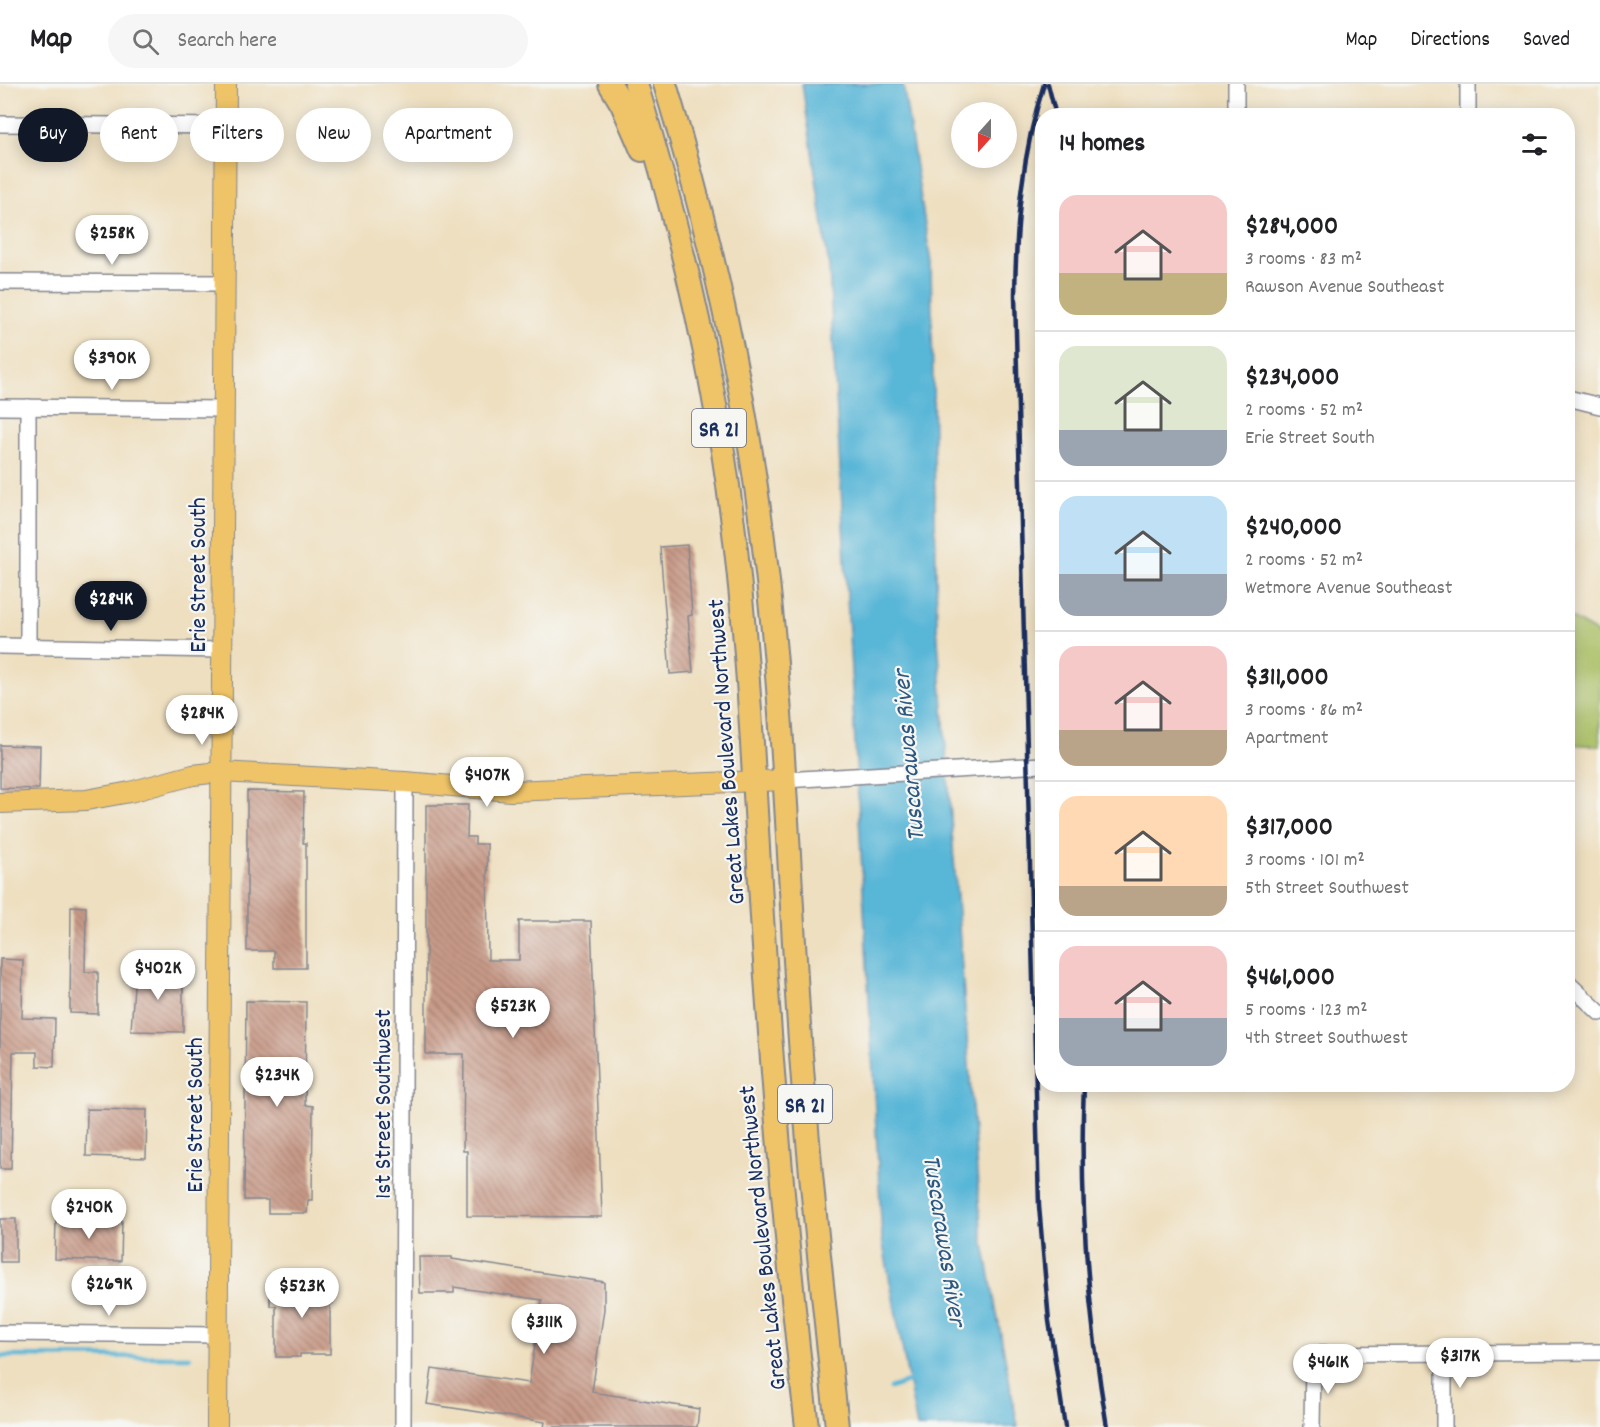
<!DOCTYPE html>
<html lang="en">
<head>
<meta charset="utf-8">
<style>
	body { margin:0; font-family:Dekko,sans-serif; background:#f6f6f6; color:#202124; height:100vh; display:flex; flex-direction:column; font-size:22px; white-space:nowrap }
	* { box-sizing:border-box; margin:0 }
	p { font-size:20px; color:#757577 }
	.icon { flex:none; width:33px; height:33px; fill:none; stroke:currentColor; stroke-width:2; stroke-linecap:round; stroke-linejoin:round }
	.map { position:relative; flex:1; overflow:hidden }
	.panel { position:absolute; left:1035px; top:24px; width:540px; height:984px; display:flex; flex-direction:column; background:#fff; border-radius:24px; box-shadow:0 3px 15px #0003 }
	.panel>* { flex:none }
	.hud { position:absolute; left:18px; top:24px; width:570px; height:54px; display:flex; gap:12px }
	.needle { width:39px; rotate:201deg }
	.tools { position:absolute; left:951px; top:18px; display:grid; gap:12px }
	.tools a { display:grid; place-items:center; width:66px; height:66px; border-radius:50%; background:#fff; box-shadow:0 3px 15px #0003; font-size:30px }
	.price { position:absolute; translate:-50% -51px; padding:0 14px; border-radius:21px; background:#fff; color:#222; font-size:20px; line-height:39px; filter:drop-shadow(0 2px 3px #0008) }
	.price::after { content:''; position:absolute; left:50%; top:36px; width:18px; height:14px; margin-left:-9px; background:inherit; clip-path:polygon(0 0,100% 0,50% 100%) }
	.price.selected { background:#111827; color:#fff }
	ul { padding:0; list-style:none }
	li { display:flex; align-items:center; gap:18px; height:150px; padding:0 24px }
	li+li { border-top:2px solid #e0e0e0 }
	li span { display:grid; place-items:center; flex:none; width:168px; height:120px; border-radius:18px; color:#555 }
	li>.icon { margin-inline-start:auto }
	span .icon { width:72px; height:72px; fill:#fffc; stroke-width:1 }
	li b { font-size:26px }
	h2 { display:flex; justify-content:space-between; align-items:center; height:72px; padding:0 24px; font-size:26px }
	.pill { padding:0 21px; border-radius:27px; background:#fff; box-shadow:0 3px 15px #0003; font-size:21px; line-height:54px }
	.pill.selected { background:#111827; color:#fff }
	header { display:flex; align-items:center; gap:36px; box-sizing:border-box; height:84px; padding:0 30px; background:#fff; border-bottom:2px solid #e0e0e0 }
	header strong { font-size:28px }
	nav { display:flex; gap:33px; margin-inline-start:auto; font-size:21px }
	.search { width:420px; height:54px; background:#f6f6f6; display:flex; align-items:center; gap:15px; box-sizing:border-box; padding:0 21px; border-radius:33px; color:#757577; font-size:22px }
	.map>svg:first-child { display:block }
	.green { fill:#a8bd62; stroke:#627660; stroke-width:1.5 }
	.water { fill:#59b6d7; stroke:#3a729a; stroke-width:1.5 }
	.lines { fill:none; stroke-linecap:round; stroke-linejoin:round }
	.stream { stroke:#59b6d7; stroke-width:4.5 }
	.building { fill:url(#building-back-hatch) }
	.minor-casing { stroke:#84878f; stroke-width:18 }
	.major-casing { stroke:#84878f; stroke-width:22 }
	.highway-casing { stroke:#84878f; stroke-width:26 }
	.minor { stroke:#fff; stroke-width:15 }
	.major { stroke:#efc469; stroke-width:20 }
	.highway { stroke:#efc469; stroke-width:22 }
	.rail { stroke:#1b2f5e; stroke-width:4.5 }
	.labels { text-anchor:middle; stroke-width:4.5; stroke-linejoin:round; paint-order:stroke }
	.shield { fill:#f6f6f2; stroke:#5d6b8a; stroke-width:1.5 }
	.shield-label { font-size:22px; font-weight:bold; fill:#1b2f5e }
	.street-label { font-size:24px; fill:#1b2f5e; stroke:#f6f6f2 }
	.water-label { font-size:26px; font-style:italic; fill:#2e5882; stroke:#f6f6f2 }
</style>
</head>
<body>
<header>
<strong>Map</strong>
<div class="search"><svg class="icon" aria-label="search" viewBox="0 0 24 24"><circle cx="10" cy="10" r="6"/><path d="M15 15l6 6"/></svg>Search here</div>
<nav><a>Map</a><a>Directions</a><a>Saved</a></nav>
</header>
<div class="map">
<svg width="1600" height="1343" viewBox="0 0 1600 1343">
	<defs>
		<pattern id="building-back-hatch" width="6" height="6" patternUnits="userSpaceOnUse" patternTransform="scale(1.5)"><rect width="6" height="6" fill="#c89a87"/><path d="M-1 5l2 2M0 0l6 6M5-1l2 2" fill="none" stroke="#a27e72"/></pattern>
	</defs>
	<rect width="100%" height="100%" fill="#f6f6f2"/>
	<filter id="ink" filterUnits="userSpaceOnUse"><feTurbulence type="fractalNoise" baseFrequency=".0167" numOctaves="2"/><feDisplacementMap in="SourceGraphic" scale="12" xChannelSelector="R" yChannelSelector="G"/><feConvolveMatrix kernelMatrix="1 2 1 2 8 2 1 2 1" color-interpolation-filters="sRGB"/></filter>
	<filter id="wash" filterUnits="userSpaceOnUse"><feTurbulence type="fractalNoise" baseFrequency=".008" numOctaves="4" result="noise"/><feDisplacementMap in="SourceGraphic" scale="24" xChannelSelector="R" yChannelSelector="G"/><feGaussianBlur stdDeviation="1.35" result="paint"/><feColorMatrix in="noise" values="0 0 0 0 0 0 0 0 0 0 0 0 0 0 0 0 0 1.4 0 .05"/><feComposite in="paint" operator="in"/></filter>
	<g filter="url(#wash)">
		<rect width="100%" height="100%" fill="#eedfc0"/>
		<!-- green -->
		<path class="green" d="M1568,532L1593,546L1600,553V662L1568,660Z"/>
		<!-- water -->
		<path class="water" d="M802,0H903L931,179L937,542L981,1144L1018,1343H917L882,1155L829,183Z"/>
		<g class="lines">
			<!-- stream -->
			<g class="stream">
				<path d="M0,1272L190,1273"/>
				<path d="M890,1304L913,1296"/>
			</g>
		</g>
		<g id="blocks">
			<!-- building -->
			<g class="building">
				<path d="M687,461L692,531L688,532L693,588L670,590L660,463Z"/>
				<path d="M0,661L40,662L39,705L0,704Z"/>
				<path d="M247,707L304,708L303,759H306V884H274V867H247Z"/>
				<path d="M426,721H468L467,753H475V760H487L488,876H519V837H591L602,1133L467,1132V1067H463L464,970H426Z"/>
				<path d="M71,822L86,823L85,888H98V930L70,929Z"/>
				<path d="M0,875L23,876L22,934L55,935L54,983L37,982V968H13L11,1085H0Z"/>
				<path d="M135,886L183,887V948L131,947Z"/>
				<path d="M246,917L306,918L305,1021L313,1022L312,1116H308L307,1129H268V1116H244Z"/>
				<path d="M87,1025L147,1026L146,1074L86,1072Z"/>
				<rect x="0" y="1135" width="16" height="43"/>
				<path d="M56,1136L122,1137L121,1177L55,1175Z"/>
				<path d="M419,1173H452V1175L604,1198V1225L592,1308L699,1325L697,1343H544L545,1338L427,1320L432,1285L529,1299L542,1216L454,1203V1209H420Z"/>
				<path d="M270,1200L333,1201V1219L330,1220V1270H300V1273H276V1222H270Z"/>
			</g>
		</g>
	</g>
	<g filter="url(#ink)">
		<use href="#blocks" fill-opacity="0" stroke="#84878f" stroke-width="1.5"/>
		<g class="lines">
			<!-- minor casing -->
			<g class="minor-casing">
				<g id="minor">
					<path d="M1236,0V32"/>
					<path d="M1468,0V32"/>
					<path d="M0,40L225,42"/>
					<path d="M0,198L224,199"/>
					<path d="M1568,314L1600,322"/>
					<path d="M0,323L224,325"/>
					<path d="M28,323V563"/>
					<path d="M0,562L222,566"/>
					<path d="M784,696L1042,681"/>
					<path d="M1568,899L1600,929"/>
					<path d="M0,1249L218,1251"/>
					<path d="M1444,1268V1343"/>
					<path d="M403,1343L405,698"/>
					<path d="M1312,1343L1313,1278L1315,1273L1320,1270L1600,1268"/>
				</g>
			</g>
			<!-- major casing -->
			<g class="major-casing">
				<g id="major">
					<path d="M0,719L86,716L130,708L193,691L220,688L405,698L511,707L784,696"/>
					<path d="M217,1343L226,0"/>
				</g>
			</g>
			<!-- highway casing -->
			<g class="highway-casing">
				<g id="highway">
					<path d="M610,0L622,20L642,66"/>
					<path d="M636,0C679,142 714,285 732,432C749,565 754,700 762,833C773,1004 787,1174 807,1343"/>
					<path d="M665,0C708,142 741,285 760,432C783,602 788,772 799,942C808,1076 823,1210 837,1343"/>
				</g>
			</g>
			<!-- minor -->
			<use href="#minor" class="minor"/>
			<!-- major -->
			<use href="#major" class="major"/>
			<!-- highway -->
			<use href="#highway" class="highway"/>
			<!-- rail -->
			<g class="rail">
				<path d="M1044,0C1022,69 1016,139 1015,211L1039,1122L1049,1237L1065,1343"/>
				<path d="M1048,0L1056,32"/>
				<path d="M1084,1000C1079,1115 1088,1230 1107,1343"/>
			</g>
		</g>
	</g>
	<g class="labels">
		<!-- shield labels -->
		<g class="shield">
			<rect x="692" y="325" width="54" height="38" rx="4.5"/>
			<rect x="778" y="1001" width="54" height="38" rx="4.5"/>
		</g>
		<g class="shield-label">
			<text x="719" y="352">SR 21</text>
			<text x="805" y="1028">SR 21</text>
		</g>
		<!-- street labels -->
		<g class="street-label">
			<text transform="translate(197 491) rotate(-90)" y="8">Erie Street South</text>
			<text transform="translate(725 668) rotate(-94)" y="8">Great Lakes Boulevard Northwest</text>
			<text transform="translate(382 1020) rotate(-90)" y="8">1st Street Southwest</text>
			<text transform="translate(194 1031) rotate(-90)" y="8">Erie Street South</text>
			<text transform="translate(761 1154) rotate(-96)" y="8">Great Lakes Boulevard Northwest</text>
		</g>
		<!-- water labels -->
		<g class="water-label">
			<text transform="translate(907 672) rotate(-95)" y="9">Tuscarawas River</text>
			<text transform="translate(946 1156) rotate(81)" y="9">Tuscarawas River</text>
		</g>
	</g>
</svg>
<div class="tools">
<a><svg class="needle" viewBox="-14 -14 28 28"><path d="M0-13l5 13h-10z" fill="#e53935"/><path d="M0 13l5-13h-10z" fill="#757577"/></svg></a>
</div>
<b class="price" style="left:112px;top:182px">$258K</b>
<b class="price" style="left:112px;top:307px">$390K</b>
<b class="price selected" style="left:111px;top:548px">$284K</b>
<b class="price" style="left:202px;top:662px">$284K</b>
<b class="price" style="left:487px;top:724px">$407K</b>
<b class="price" style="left:158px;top:917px">$402K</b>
<b class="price" style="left:513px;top:955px">$523K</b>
<b class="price" style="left:277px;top:1024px">$234K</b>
<b class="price" style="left:89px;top:1156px">$240K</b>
<b class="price" style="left:109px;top:1233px">$269K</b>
<b class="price" style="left:302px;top:1235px">$523K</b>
<b class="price" style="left:544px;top:1271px">$311K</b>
<b class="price" style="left:1460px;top:1305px">$317K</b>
<b class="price" style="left:1328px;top:1311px">$461K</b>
<div class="hud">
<a class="pill selected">Buy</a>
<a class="pill">Rent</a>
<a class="pill">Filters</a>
<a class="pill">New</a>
<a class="pill">Apartment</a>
</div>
<section class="panel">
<h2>14 homes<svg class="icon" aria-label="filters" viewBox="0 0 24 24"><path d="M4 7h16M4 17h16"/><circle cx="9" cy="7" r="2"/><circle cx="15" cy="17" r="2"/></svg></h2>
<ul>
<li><span style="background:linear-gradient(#f6c9c9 65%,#c2b280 0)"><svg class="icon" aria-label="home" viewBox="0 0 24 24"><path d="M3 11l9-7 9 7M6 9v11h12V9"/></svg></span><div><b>$284,000</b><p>3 rooms · 83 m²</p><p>Rawson Avenue Southeast</p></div></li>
<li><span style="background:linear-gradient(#dfe7d0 70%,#9aa5b1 0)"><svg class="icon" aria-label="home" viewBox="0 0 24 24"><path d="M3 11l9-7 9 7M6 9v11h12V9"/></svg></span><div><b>$234,000</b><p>2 rooms · 52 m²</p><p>Erie Street South</p></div></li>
<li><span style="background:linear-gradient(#bfe0f5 65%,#9aa5b1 0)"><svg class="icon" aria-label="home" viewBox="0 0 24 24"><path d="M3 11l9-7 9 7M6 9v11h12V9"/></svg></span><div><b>$240,000</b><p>2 rooms · 52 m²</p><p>Wetmore Avenue Southeast</p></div></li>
<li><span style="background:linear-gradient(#f6c9c9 70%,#b9a48a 0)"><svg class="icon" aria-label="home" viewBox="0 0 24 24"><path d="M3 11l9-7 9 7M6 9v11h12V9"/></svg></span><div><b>$311,000</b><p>3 rooms · 86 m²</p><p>Apartment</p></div></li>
<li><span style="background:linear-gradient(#ffd9b3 75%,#b9a48a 0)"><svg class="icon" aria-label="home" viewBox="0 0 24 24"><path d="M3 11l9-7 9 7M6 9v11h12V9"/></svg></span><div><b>$317,000</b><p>3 rooms · 101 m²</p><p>5th Street Southwest</p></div></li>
<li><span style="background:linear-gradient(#f6c9c9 60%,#9aa5b1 0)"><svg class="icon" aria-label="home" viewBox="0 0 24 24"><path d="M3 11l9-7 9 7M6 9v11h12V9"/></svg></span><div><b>$461,000</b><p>5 rooms · 123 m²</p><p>4th Street Southwest</p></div></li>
</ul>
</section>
</div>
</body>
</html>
